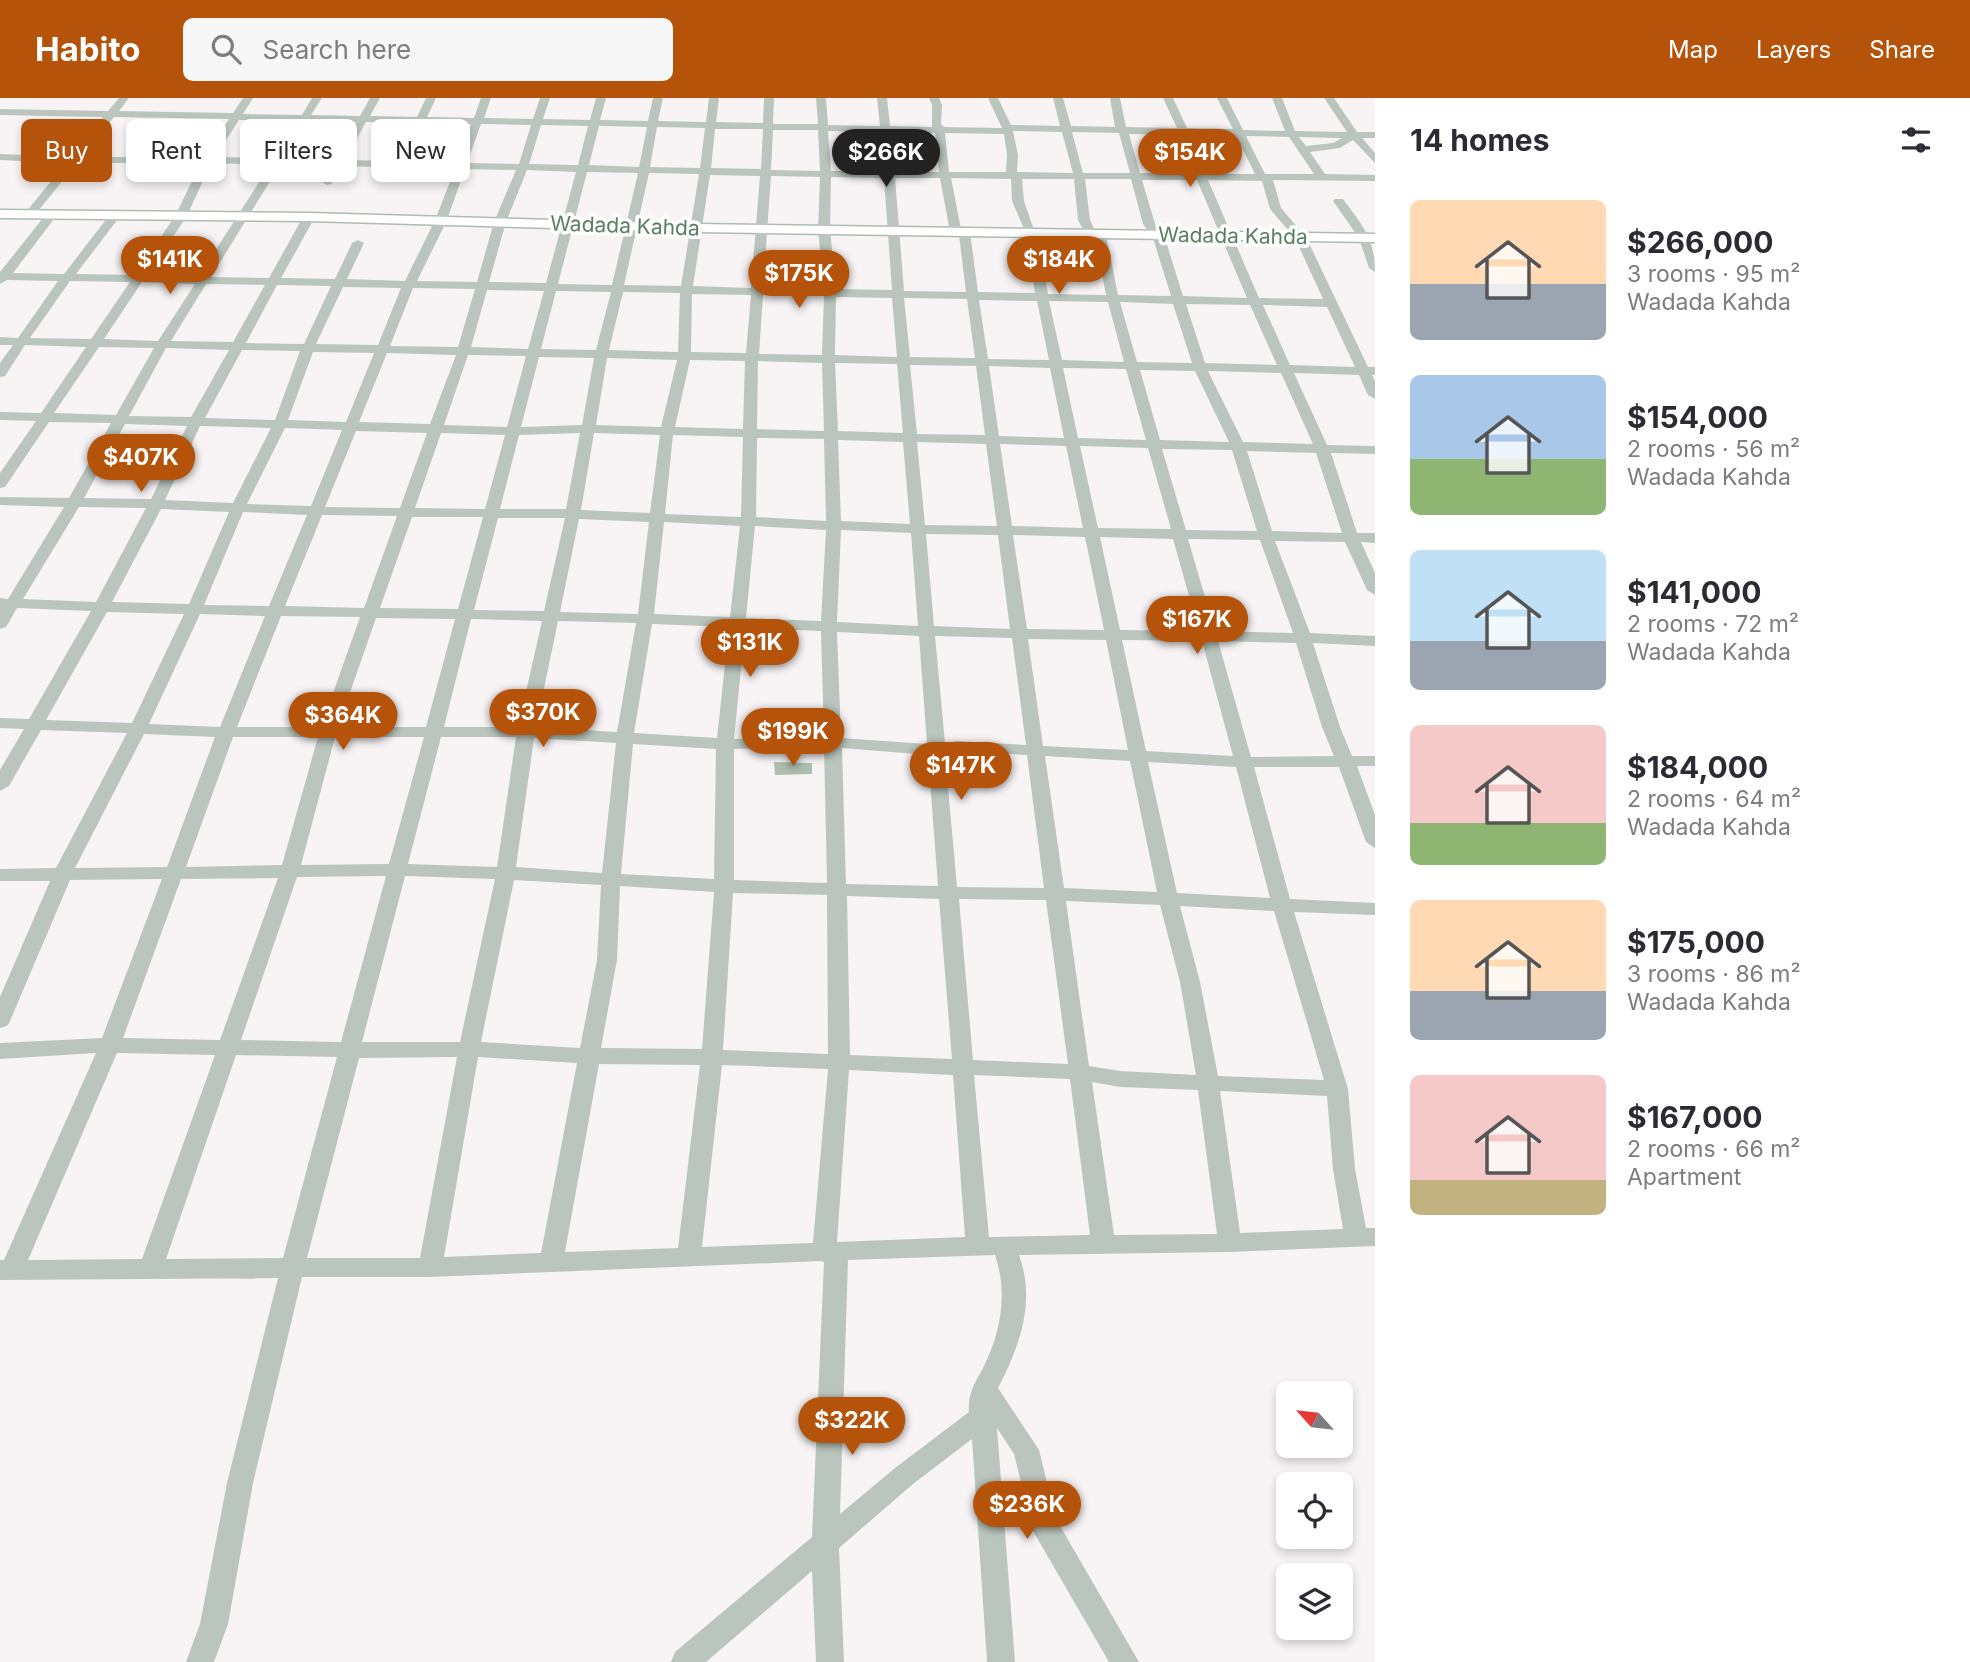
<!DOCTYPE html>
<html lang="en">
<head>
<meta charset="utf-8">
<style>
	body { margin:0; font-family:Inter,sans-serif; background:#f7f7f7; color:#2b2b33; height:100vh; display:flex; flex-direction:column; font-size:26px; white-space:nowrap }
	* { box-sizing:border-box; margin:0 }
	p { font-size:23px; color:#7c7c81 }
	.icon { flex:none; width:38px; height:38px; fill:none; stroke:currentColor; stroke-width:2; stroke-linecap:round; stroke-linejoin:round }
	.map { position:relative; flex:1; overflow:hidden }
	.side { display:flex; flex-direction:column; background:#fff; width:595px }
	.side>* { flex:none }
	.banner { position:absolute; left:21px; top:21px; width:665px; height:63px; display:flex; gap:14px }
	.needle { width:46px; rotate:297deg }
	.buttons { position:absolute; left:1276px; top:1283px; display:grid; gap:14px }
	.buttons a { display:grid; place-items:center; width:77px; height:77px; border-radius:10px; background:#fff; box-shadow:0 4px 10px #0003; font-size:35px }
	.price { position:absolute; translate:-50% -60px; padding:0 16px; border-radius:24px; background:#b45309; color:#fff; font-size:23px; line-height:46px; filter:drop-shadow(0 2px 4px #0008) }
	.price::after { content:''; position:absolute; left:50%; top:42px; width:21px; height:16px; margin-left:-10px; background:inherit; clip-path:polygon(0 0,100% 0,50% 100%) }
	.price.on { background:#222; color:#fff }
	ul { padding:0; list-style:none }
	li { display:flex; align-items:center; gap:21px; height:175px; padding:0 35px }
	li span { display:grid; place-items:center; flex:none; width:196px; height:140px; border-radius:10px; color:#555 }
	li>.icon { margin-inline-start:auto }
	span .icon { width:84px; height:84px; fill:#fffc; stroke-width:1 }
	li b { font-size:30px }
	h2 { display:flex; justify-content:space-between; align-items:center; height:84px; padding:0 35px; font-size:30px }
	.pill { padding:0 24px; border-radius:10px; background:#fff; box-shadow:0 4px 10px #0003; font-size:24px; line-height:63px }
	.pill.on { background:#b45309; color:#fff }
	header { display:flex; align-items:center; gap:42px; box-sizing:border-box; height:98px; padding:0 35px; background:#b45309; color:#fff }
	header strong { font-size:33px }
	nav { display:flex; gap:38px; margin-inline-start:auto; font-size:24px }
	.search { width:490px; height:63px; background:#f7f7f7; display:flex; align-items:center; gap:18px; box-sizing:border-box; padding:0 24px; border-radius:10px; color:#7c7c81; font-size:26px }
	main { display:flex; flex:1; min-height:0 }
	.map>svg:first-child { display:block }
	.building { fill:#adbdaf }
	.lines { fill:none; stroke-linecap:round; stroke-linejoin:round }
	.major-casing { stroke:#aebbb1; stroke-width:3 }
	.minor { fill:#bac6bd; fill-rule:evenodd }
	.major { fill:#fff; fill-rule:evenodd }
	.labels { text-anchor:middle; stroke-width:7; stroke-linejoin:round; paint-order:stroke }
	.far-street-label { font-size:21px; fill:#5b7d61; stroke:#fff }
</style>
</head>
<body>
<header>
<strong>Habito</strong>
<div class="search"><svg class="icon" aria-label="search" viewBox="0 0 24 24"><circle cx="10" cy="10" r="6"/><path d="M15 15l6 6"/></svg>Search here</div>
<nav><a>Map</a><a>Layers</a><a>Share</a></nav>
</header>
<main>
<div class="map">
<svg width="1375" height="1564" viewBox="0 0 1375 1564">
	<rect width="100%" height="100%" fill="#f8f4f5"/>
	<!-- building -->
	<path class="building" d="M774,664L812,665V676L775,677Z"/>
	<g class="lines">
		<!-- major casing -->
		<g class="major-casing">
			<path id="major" d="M0,112L309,115L698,126L1375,136V144L698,134L309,123L0,120Z"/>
		</g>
		<!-- minor -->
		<g class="minor">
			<path d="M119,0H129L119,13L233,15L243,0H253L243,16L302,17L312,0H322L311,17L360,18L370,0H380L370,18L417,19L426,0H436L427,19L474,20L481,0H491L484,20L533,21L540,0H550L543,21L590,22L596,0H606L600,22L648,23L653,0H663L658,23L706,24L709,0H719L716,24L763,25L764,0H774L773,26H818L816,0H826L828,27L880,28L877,0H887L890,28L932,29V7L929,0H939L942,7L941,26L944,29L1002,30L988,0H998L1011,27L1060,28L1053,0H1063L1071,28L1115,29L1110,0H1120L1126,29L1177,30L1163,0H1173L1187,30L1233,31L1217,0H1227L1243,32L1285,33L1272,0H1282L1295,33L1347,34L1324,0H1334L1357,34H1375V40H1362L1375,55V65L1353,42L1340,50L1310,54L1325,76L1375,77V83L1273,82L1281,110L1306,139L1368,269H1375V277H1372L1375,283V301L1368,297L1359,277L1294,275L1327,347L1375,348V356L1331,355L1357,435H1375V445L1361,444L1375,475V497L1367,492L1345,444L1275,443L1310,535L1375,538V548L1313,545L1340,629L1352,658H1375V668H1357L1375,717V750L1366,744L1339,669H1254L1290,801L1375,805V817L1294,814L1348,991L1355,1071L1366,1130H1375V1148L1230,1154L1019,1157C1036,1203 1020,1248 998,1290L1039,1352L1056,1421L1139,1564H1109L1033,1433L1014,1356L997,1330L1015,1564H987L972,1341L913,1386L839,1450L844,1564H816L812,1473L706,1564H671L675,1554L812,1439L824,1164L821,1163L430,1179H302L253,1385L228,1526L214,1564H186L200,1526L227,1385L278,1180L0,1182V1162H4L96,955L0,961V945L102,940L162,781L70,782L10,923L7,928L0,930V899L50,783H0V771L56,770L127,635L41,632L9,688L0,693V672L24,631L0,630V620L29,621L91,513L17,510L6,529L0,531V500L8,501L64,409L0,407V399L69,400L111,325L49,324L5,389L0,390V375L36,323L0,322V314L41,315L86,249L25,247L5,278L0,279V265L13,247H0V239L18,240L58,183L7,182L0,186V174L47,115L57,117L13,175L64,176L111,115L115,114L121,117L76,176L135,177L175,118L201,65H77L34,118H26V114L66,65L0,62V56L71,59L103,19L0,17V11L108,13ZM114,19L229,21L204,59H82ZM239,22L298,23L274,60L215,59ZM308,23L356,24L334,62L284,61ZM366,24L414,25L395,63L345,62ZM424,25L471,26L457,64L405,63ZM481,26L531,27L519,66L467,65ZM541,27L588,28L578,67L529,66ZM599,28L647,29L639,69L589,67ZM657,29L705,30L700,70L650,69ZM715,31H763L761,71L711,70ZM773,32H818L820,73L771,72ZM828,33L880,34L884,73H831ZM1013,33L1062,34L1073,75L1017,74L1018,57ZM890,34L935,35L939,74L895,73ZM1072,34L1119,35L1130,75H1083ZM945,35L1004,36L1007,57L1006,74H949ZM1129,36L1181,37L1195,75H1140ZM1191,37L1236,38L1255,76H1206ZM1246,38L1289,39L1314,76H1265ZM1299,39L1342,40L1333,45L1306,48ZM211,65L270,67L199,178L147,177L187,118ZM280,67L331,68L322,84L327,87L331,86L341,68L455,71L435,122L405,183L347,181L364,145L358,142L352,145L335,181L281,180L315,119L309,116L303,119L269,180L211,179ZM465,71L516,72L494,124L477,184L417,183L447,122ZM527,72L576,74L546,185L489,184L506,124ZM587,74L638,75L612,187L558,186ZM649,75L699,76L681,188L624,187ZM710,77L760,78L751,190L693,188ZM771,78L820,79L818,132L824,191L763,190ZM831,79L884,80L892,192L836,191L830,132ZM895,80H940L950,134L959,137L966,194L904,193ZM951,80L1011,81L1012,103L1027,138L1035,195L978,194L970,134L961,131ZM1022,81H1074L1078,122L1087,139L1095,140L1106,197L1048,196L1038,135L1034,132L1024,103ZM1085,81H1131L1143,126L1153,140L1171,198L1118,197L1106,137L1100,134L1096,135L1090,122ZM1142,82H1197L1247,200L1183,198L1164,137L1155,126ZM1208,82L1262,83L1270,111L1295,140L1323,201L1259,200ZM70,183L130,184L91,241L30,240ZM142,184L195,186L158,243L104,241ZM206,186L265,187L233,244L171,243ZM277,187L331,188L304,246L246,245ZM343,189L401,190L378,247L316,246ZM413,190L475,191L458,249L390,248ZM487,192L544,193L528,251L471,249ZM556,193L611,194L596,252L541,251ZM623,194L680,195L678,254L609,252ZM692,196L751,197L746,255L691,254ZM763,197L824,198L822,257L759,256ZM836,199L892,200L897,259L835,257ZM904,200L967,201L975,260L910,259ZM979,202L1037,203L1049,262L988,261ZM1049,203L1108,204L1124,264L1062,262ZM1120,204L1173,206L1192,265L1137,264ZM1186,206L1250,207L1277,267L1205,265ZM1263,207L1327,209L1355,269L1290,267ZM99,249L154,250L116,317L54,315ZM166,250L229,252L191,319L129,318ZM242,252L300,253L275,322L205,320ZM313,254L374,255L346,324L288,322ZM387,255L456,257L430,326L359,324ZM468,257L526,258L507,329L444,327ZM539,259L594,260L582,327L521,329ZM607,260L677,262L661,329L596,327ZM690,262L745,263L743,331L675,329ZM758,263L822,265L824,333L757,331ZM835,265L897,266L903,335L838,333ZM910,267L976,268L985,337L917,336ZM989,268L1050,270L1064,340L999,338ZM1063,270L1126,271L1146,342L1078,340ZM1140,272L1195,273L1229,344L1160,342ZM1208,273L1281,275L1313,346L1243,344ZM125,326L187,328L151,401L84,400ZM200,328L271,330L233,405L165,402ZM285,330L342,332L311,408L247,406ZM356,333L427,335L400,410L325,409ZM441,335L505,337L485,411L415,410ZM580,335L566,411H500L519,337ZM594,335L660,337L650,415L581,412ZM673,337L743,339L741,419L665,416ZM757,340L824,341L826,423L756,419ZM838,342L903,344L910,426L841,423ZM917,344L986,346L997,428L925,427ZM1000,346L1066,348L1083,430L1012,428ZM1080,348L1148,350L1171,431L1098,430ZM1162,351L1232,352L1257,433L1186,432ZM1247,353L1316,355L1342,435L1272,433ZM79,409L146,410L96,504L23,501ZM161,411L229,414L189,506L112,504ZM243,414L307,417L269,508L204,507ZM322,417L397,418L364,510L285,508ZM412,419H483L458,511L380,510ZM498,420H565L544,513L474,512ZM579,421L649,424L638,516L560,514ZM664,424L740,428L730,519L654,516ZM755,428L826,432L821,523L746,520ZM841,432L911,435L918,528L837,524ZM926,436L998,437L1010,531L934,528ZM1013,437L1085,439L1104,532L1027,531ZM1100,439L1173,441L1199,533L1120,532ZM1188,441L1260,442L1293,535L1215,533ZM107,514L184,516L132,625L46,622ZM200,516L265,518L220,629L149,626ZM281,518L360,519L321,629H237ZM376,520L455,521L426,629H338ZM471,521L542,523L518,629H444ZM558,523L636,525L617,634L536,629ZM652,526L729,529L717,640L634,635ZM745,530L821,533L824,639L734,641ZM837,534L919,538L927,646L841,640ZM935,538L1012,540L1026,647L956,643L945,645ZM1028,541L1106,542L1128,652L1043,648ZM1122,542L1202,543L1233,658L1146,653ZM1218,543L1296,545L1322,629L1334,658L1251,659ZM144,636L215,639L167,769L75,770ZM233,639H318L282,767L186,769ZM335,639H424L389,766L301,767ZM441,639H516L497,769L408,766ZM534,640L616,645L602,775L516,769ZM633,646L716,651L714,781L621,776ZM824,649L827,785L734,782V651ZM842,650L928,657L938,788L846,786ZM956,653L1027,657L1044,790L957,789L945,656ZM1045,658L1130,663L1157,794L1064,790ZM1148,664L1236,669L1270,800L1177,795ZM386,778L341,944L241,942L297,779ZM405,778L495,781L460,944H362ZM278,780L220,942L123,940L181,781ZM514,782L601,787L597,862L580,950L481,944ZM620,788L714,794L702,951L601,950L617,862ZM733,795L827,797L828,956L723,952ZM847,798L939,801L952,961L850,957ZM959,801L1046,802L1068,966L973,962ZM1066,803L1160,807L1180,884L1196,977L1120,973L1089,968ZM1180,808L1274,813L1324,982L1218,978L1200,884ZM117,955L215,957L142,1161L28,1162ZM236,957L337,959L283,1160L166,1161ZM457,959L420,1160H307L359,960ZM478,959L577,965L541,1155L444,1159ZM599,966L700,967L678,1150L565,1154ZM722,967L828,971L813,1145L702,1149ZM849,972L953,977L965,1139L837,1144ZM974,977L1070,981L1090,1137L989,1139ZM1092,984L1120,989L1198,992L1217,1136L1114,1137ZM1220,993L1327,998L1333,1071L1343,1131L1240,1135ZM995,1157C1008,1194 1001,1234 984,1268C976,1284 967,1295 969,1314L895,1370L840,1416L848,1162Z"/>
			<path d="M1335,101H1343C1362,127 1375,140 1375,174L1369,170L1359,140L1333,103Z"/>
		</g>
		<!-- major -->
		<use href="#major" class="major"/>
	</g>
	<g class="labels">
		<!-- far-street labels -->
		<g class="far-street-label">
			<text transform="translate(625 128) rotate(2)" y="7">Wadada Kahda</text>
			<text transform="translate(1233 138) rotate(1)" y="7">Wadada Kahda</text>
		</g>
	</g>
</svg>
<div class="buttons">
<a><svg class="needle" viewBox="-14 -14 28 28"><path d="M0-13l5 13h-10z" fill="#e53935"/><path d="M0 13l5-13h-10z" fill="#7c7c81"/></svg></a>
<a><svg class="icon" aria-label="locate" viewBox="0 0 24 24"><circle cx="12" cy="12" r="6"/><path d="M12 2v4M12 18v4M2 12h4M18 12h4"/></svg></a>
<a><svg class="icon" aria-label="layers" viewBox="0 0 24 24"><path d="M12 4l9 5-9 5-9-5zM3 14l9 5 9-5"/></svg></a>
</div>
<b class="price on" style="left:886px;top:91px">$266K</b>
<b class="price" style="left:1190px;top:91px">$154K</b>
<b class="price" style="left:170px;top:198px">$141K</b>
<b class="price" style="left:1059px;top:198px">$184K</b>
<b class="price" style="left:799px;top:212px">$175K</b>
<b class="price" style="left:141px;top:396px">$407K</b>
<b class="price" style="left:1197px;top:558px">$167K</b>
<b class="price" style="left:750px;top:581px">$131K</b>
<b class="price" style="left:543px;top:651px">$370K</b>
<b class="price" style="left:343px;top:654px">$364K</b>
<b class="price" style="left:793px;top:670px">$199K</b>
<b class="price" style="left:961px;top:704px">$147K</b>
<b class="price" style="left:852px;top:1359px">$322K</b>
<b class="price" style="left:1027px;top:1443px">$236K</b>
<div class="banner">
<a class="pill on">Buy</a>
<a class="pill">Rent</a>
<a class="pill">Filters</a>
<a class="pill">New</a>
</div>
</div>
<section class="side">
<h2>14 homes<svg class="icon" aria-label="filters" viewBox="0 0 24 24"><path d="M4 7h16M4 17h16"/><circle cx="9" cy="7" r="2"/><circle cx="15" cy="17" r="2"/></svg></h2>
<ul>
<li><span style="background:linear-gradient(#ffd9b3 60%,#9aa5b1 0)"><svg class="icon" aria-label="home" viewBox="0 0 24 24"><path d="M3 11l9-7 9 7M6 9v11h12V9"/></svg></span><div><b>$266,000</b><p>3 rooms · 95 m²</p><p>Wadada Kahda</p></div></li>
<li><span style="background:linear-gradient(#a9c7e8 60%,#8fb573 0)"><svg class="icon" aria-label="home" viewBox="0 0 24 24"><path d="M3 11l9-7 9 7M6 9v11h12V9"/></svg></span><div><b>$154,000</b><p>2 rooms · 56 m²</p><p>Wadada Kahda</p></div></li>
<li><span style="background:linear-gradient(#bfe0f5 65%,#9aa5b1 0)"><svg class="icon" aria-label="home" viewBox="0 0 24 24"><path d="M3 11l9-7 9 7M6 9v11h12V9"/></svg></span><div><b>$141,000</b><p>2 rooms · 72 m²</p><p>Wadada Kahda</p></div></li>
<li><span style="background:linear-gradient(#f6c9c9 70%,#8fb573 0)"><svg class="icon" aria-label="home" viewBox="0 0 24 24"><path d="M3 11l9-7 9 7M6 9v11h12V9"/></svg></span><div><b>$184,000</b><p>2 rooms · 64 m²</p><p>Wadada Kahda</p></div></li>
<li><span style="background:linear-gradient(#ffd9b3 65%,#9aa5b1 0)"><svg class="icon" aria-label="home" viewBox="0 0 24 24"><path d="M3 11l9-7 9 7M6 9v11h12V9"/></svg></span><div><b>$175,000</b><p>3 rooms · 86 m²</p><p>Wadada Kahda</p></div></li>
<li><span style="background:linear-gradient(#f6c9c9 75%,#c2b280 0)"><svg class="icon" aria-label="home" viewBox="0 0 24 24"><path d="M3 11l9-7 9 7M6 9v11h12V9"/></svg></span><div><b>$167,000</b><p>2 rooms · 66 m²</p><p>Apartment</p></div></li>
</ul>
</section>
</main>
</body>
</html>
